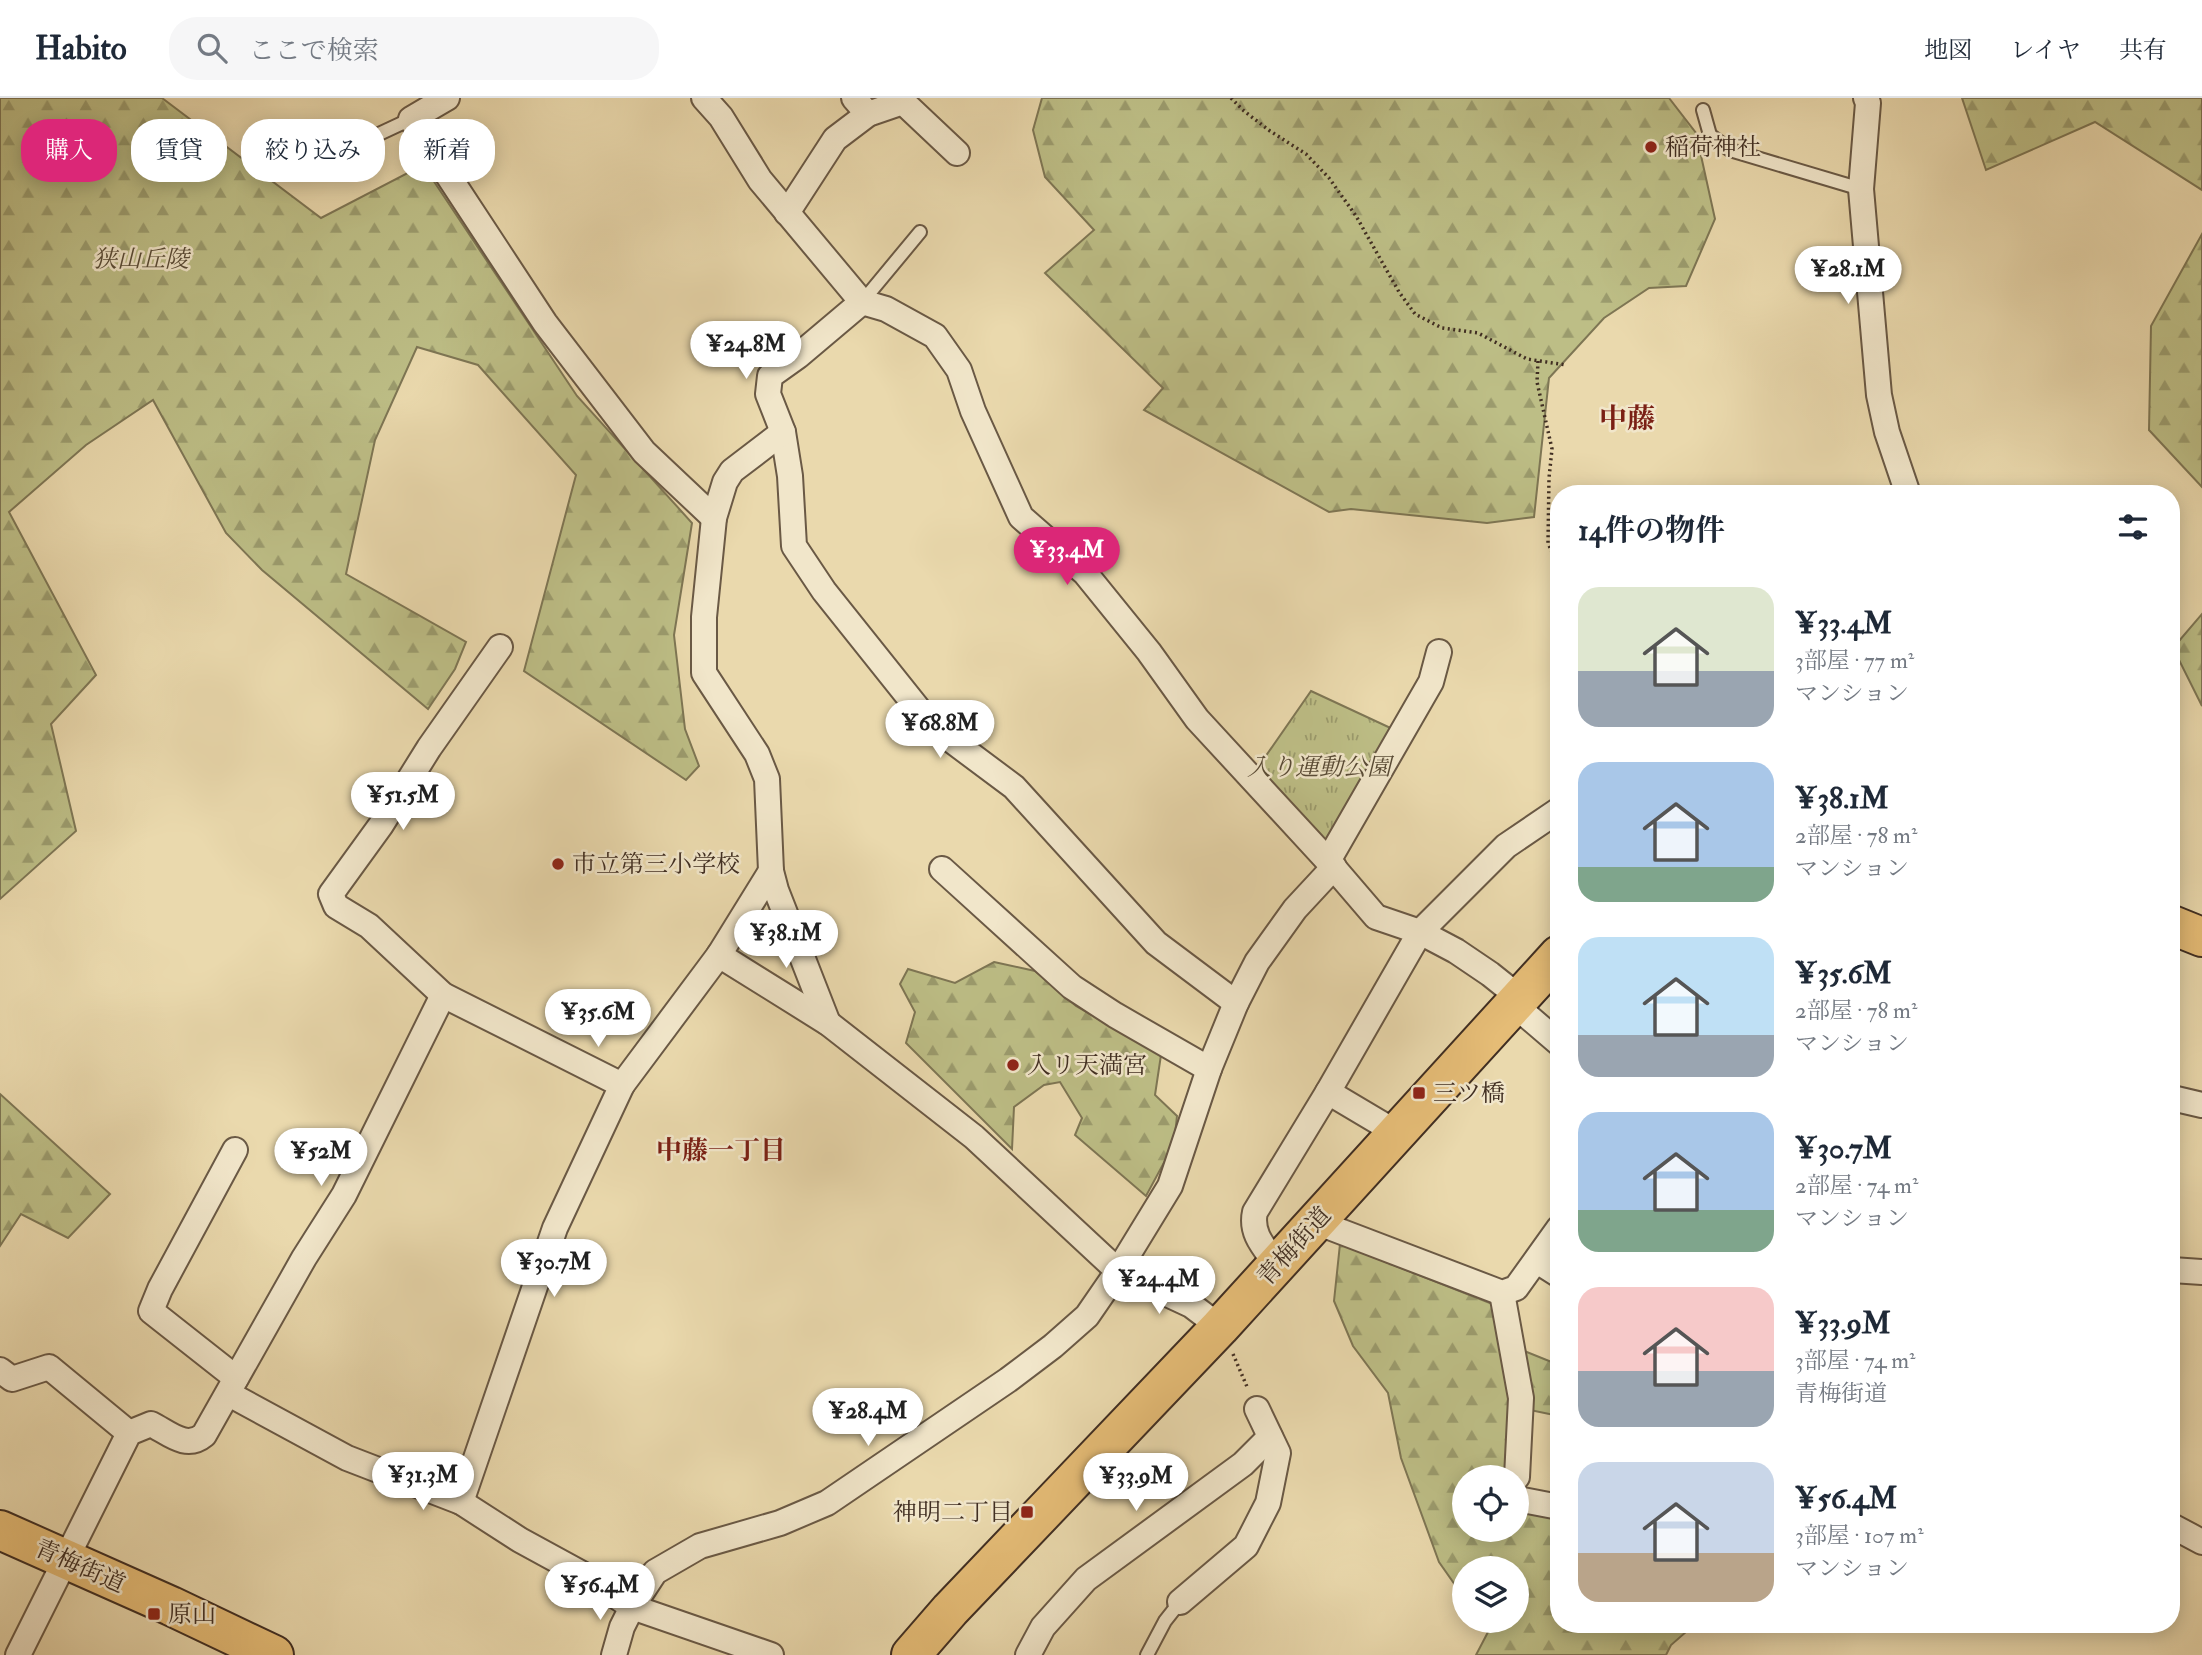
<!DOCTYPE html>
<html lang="ja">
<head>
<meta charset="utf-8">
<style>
	body { margin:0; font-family:"IM FELL Double Pica","Noto Serif JP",serif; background:#f6f6f7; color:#1f2937; height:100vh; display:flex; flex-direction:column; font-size:26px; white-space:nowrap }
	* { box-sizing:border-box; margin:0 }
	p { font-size:23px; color:#747a83 }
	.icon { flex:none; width:38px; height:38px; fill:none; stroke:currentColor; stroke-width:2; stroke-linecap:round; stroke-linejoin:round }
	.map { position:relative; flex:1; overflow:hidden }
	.panel { position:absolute; left:1550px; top:387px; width:630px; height:1148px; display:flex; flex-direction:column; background:#fff; border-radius:28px; box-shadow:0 4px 18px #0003 }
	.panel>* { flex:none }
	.top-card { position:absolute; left:21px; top:21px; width:665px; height:63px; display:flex; gap:14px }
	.tools { position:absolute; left:1452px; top:1367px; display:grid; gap:14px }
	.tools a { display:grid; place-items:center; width:77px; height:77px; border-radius:50%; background:#fff; box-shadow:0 4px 18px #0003; font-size:35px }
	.price { position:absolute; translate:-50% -60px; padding:0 16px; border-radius:24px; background:#fff; color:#222; font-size:23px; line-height:46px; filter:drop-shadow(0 2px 4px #0008) }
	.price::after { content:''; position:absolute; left:50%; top:42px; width:21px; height:16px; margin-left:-10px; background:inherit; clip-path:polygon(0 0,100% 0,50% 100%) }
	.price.current { background:#db2777; color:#fff }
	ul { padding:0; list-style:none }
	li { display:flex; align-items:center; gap:21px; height:175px; padding:0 28px }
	li span { display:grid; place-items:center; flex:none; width:196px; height:140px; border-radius:21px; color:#555 }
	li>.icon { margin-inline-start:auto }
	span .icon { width:84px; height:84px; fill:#fffc; stroke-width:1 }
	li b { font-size:30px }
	h2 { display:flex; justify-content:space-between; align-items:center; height:84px; padding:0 28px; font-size:30px }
	.tag { padding:0 24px; border-radius:28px; background:#fff; box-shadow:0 4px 18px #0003; font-size:24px; line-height:63px }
	.tag.current { background:#db2777; color:#fff }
	header { display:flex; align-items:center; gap:42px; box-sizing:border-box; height:98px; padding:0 35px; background:#fff; border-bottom:2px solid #e0e1e3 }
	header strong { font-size:33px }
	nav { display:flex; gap:38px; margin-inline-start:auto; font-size:24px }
	.search { width:490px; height:63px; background:#f6f6f7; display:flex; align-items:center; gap:18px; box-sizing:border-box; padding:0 24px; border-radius:28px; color:#747a83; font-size:26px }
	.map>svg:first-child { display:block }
	.forest { fill:url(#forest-firs); stroke:#7e7654; stroke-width:2 }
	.park { fill:url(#park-tufts); stroke:#7e7654; stroke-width:2 }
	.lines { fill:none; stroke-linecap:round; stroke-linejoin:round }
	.service-casing { stroke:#6a5945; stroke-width:16 }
	.minor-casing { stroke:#6a5945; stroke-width:28 }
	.primary-casing { stroke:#402e22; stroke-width:42 }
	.path { stroke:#402e22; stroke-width:3.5; stroke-dasharray:2 3.5; stroke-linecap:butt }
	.service { stroke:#f1e6ca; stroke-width:12 }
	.minor { stroke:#f1e6ca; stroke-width:24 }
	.primary { stroke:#e5bc76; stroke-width:38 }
	.poi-dot { fill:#8f2418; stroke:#f1e6ca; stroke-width:2.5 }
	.labels { text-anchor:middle; stroke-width:5; stroke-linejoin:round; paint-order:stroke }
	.poi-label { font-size:24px; fill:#402e22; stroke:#f1e6ca; text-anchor:start }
	.park-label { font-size:24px; font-style:italic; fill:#594b36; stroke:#f1e6ca }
	.street-label { font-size:24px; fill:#402e22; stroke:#f1e6ca }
	.neighbourhood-label { font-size:26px; font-weight:bold; fill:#7a1f14; stroke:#f1e6ca }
	.quarter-label { font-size:28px; font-weight:bold; fill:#7a1f14; stroke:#f1e6ca }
</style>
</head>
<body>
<header>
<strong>Habito</strong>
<div class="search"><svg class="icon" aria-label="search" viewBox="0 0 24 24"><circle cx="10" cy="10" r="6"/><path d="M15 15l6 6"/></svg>ここで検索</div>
<nav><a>地図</a><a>レイヤ</a><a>共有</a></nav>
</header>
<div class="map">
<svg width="2202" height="1557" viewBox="0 0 2202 1557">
	<defs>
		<pattern id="forest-firs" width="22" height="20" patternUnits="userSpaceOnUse" patternTransform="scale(1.75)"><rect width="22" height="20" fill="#bdbe86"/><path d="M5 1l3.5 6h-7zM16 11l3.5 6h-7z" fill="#9b9b6d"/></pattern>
		<pattern id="park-tufts" width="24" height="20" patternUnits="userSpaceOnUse" patternTransform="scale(1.75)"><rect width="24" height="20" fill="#bdbe86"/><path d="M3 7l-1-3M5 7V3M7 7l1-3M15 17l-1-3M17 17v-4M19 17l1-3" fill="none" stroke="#9b9b6d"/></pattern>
	</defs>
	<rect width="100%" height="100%" fill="#ead9ad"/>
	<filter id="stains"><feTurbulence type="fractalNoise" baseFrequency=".00286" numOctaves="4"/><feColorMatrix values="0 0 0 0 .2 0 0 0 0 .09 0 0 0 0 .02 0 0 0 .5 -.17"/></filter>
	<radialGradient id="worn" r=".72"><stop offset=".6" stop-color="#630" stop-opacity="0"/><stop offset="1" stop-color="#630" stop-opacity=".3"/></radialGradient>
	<!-- forest -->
	<g class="forest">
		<path d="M0,0H162L321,120L423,67L577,298L692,425L674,537L685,631L699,668L686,682L524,573L576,377L478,267L417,249L375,342L346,476L466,544L455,571L428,611L262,472L226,435L153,302L86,347L9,414L96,577L51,626L76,733L0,801Z"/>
		<path d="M1042,0H1669L1696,35L1715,121L1686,188L1649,190L1604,220L1549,280L1534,419L1487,425L1351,411L1329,414L1144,312L1163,290L1045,175L1094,132L1045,79L1033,32Z"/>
		<path d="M1962,0H2202V92L2095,24L1986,72Z"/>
		<path d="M2202,136V389L2149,332L2151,228Z"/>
		<path d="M2202,516V608L2173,550Z"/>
		<path d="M994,864L1035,873L1076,908L1161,957L1155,997L1177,1018L1174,1046L1146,1098L1075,1037L1082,1020L1060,984L1044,987L1014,1009L1012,1051L906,945L915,914L900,886L908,871L955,885Z"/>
		<path d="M0,996L110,1096L68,1140L21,1116L0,1148Z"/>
		<path d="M1340,1146L1495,1207L1502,1244L1559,1267V1318L1511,1308L1509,1379H1465V1432H1517V1410L1559,1419V1526H1695L1671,1547L1666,1557H1476L1488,1534L1480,1523L1517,1522V1470H1465V1501L1439,1464L1401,1360L1388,1295L1353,1248L1334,1203Z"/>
	</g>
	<!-- park -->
	<path class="park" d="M1311,593L1397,633L1332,748L1254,675Z"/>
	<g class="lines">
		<!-- service casing -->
		<g class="service-casing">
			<g id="service">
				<path d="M1703,12L1710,37L1730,52L1861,91"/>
				<path d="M302,72L411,21"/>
				<path d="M862,204L920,134"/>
				<path d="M1147,1557L1165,1523L1180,1504"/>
			</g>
		</g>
		<!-- minor casing -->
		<g class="minor-casing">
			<g id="minor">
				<path d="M447,0L411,21L545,225L644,354L714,420"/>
				<path d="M704,0L721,19L760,82L862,204L886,211L935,238L959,272L973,313L1021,419L1085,475L1149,554L1197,621L1328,763L1376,819L1420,834L1456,853L1490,876L1520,900L1525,916L1559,945"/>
				<path d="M854,0L868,16"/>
				<path d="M1866,0L1868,5L1861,91L1879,297L1887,334L1908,396"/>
				<path d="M787,115L835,41L868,16L903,4L957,55"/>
				<path d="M862,204L798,258L770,278L768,296L783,334L790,378L794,448L824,493L931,627L1014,689L1156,845L1236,905"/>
				<path d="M783,334L732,373L725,384L714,420L704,519V575L757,656L767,681L771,773L776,792L828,925"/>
				<path d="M500,549L429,650L381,727L331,796L336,808L369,828L443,897L622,987L719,857L771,773"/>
				<path d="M1328,763L1431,584L1439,554"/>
				<path d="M942,771L1072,889L1115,917L1209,971"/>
				<path d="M719,857L828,925L974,1039L1118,1173L1191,1207L1220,1229"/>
				<path d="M1328,994L1397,1035"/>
				<path d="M2172,1000L2202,1007"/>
				<path d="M235,1052L160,1191L151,1213L236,1280"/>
				<path d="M1316,1124L1502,1195L1516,1190L1559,1130"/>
				<path d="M1537,1163L1559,1177"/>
				<path d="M1277,1167C1265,1150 1250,1136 1255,1114L1328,994L1420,834L1506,748L1559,712"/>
				<path d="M2172,1172L2202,1174"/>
				<path d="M1502,1195L1521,1300L1517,1379"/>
				<path d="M0,1272L12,1281L49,1269L129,1335"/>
				<path d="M229,1296L347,1360L461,1404L520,1442L586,1478L632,1509L771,1557"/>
				<path d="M1517,1401L1559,1409"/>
				<path d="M461,1404L555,1130L622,987"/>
				<path d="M2172,1428L2202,1444"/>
				<path d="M1180,1504L1246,1448L1268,1405L1278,1355L1257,1311"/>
				<path d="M18,1557L129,1335L151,1326C169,1335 186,1352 204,1337L304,1160L344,1097L443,897"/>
				<path d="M614,1557L622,1529L632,1509L655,1474L700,1448L780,1425L827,1405L1008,1282L1053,1248L1087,1218L1118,1173L1170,1088L1209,971L1236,905L1257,864L1295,811L1334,769"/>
				<path d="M1028,1557L1043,1529L1086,1481L1243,1366L1270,1339"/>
			</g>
		</g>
		<!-- primary casing -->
		<g class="primary-casing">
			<g id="primary">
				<path d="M2172,827L2202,839"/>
				<path d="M0,1432L171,1508L274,1557"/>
				<path d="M911,1557L950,1512L1220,1229L1559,857"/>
			</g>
		</g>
		<!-- path -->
		<g class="path">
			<path d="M1231,0L1244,13L1270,33L1306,56L1329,80L1356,118L1399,194L1415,216L1442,230L1478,235L1527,261L1566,267"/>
			<path d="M1538,263L1537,284L1552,351L1549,380L1548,445L1559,471"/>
			<path d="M1233,1256L1248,1291"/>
		</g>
		<!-- service -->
		<use href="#service" class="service"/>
		<!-- minor -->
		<use href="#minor" class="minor"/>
		<!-- primary -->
		<use href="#primary" class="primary"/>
	</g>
	<!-- markers -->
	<g class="poi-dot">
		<circle cx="1651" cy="49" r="7"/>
		<circle cx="558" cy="766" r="7"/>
		<circle cx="1013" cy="967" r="7"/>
		<rect x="1412" y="988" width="14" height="14" rx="3.5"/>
		<rect x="1020" y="1407" width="14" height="14" rx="3.5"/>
		<rect x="147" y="1509" width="14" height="14" rx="3.5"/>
	</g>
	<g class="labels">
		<!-- poi labels -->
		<g class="poi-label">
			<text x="1665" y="57">稲荷神社</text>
			<text x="572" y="774">市立第三小学校</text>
			<text x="1027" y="975">入リ天満宮</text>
			<text x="1433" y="1003">三ツ橋</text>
			<text x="1013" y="1422" text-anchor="end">神明二丁目</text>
			<text x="168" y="1524">原山</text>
		</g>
		<!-- park labels -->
		<g class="park-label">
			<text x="141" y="169">狭山丘陵</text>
			<text x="1319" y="677">入り運動公園</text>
		</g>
		<!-- street labels -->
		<g class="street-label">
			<text transform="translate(1294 1148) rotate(-48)" y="8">青梅街道</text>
			<text transform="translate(80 1468) rotate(24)" y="8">青梅街道</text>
		</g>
		<!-- neighbourhood labels -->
		<g class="neighbourhood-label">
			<text x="721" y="1061">中藤一丁目</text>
		</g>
		<!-- quarter labels -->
		<g class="quarter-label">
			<text x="1627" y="330">中藤</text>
		</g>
	</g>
	<rect width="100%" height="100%" filter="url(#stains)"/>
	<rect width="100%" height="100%" fill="url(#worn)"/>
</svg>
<div class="tools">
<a><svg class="icon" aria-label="locate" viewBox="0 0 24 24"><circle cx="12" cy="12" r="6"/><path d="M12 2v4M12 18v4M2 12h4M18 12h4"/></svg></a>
<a><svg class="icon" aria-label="layers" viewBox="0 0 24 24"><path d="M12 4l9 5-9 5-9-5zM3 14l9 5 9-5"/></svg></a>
</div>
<b class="price" style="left:1848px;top:208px">¥28.1M</b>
<b class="price" style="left:746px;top:283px">¥24.8M</b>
<b class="price current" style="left:1067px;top:489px">¥33.4M</b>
<b class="price" style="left:940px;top:662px">¥68.8M</b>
<b class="price" style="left:403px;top:734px">¥51.5M</b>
<b class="price" style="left:786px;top:872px">¥38.1M</b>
<b class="price" style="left:598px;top:951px">¥35.6M</b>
<b class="price" style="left:321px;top:1090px">¥52M</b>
<b class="price" style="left:554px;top:1201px">¥30.7M</b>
<b class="price" style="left:1159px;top:1218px">¥24.4M</b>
<b class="price" style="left:868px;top:1350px">¥28.4M</b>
<b class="price" style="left:423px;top:1414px">¥31.3M</b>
<b class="price" style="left:1136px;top:1415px">¥33.9M</b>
<b class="price" style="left:600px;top:1524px">¥56.4M</b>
<div class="top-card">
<a class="tag current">購入</a>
<a class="tag">賃貸</a>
<a class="tag">絞り込み</a>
<a class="tag">新着</a>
</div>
<section class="panel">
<h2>14件の物件<svg class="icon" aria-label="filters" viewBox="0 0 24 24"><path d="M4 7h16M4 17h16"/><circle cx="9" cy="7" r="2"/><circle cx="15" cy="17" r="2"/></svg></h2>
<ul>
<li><span style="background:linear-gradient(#dfe7d0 60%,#9aa5b1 0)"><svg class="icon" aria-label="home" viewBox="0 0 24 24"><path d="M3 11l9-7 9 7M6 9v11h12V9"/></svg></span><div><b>¥33.4M</b><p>3部屋 · 77 m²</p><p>マンション</p></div></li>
<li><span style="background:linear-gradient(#a9c7e8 75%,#7fa58c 0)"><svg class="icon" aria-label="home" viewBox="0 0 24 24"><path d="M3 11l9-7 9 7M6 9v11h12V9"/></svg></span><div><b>¥38.1M</b><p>2部屋 · 78 m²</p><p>マンション</p></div></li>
<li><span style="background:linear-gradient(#bfe0f5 70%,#9aa5b1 0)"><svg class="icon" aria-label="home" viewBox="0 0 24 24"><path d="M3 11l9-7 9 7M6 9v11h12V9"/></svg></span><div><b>¥35.6M</b><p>2部屋 · 78 m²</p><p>マンション</p></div></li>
<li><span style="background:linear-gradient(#a9c7e8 70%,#7fa58c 0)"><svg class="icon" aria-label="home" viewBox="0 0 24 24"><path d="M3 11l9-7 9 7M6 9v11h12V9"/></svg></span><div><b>¥30.7M</b><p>2部屋 · 74 m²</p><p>マンション</p></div></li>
<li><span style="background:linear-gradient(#f6c9c9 60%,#9aa5b1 0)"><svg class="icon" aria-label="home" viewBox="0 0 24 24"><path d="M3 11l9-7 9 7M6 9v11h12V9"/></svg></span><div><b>¥33.9M</b><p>3部屋 · 74 m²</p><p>青梅街道</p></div></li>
<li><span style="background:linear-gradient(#c9d6e8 65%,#b9a48a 0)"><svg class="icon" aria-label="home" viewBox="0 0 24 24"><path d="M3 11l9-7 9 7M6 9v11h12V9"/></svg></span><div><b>¥56.4M</b><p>3部屋 · 107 m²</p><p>マンション</p></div></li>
</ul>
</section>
</div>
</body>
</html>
